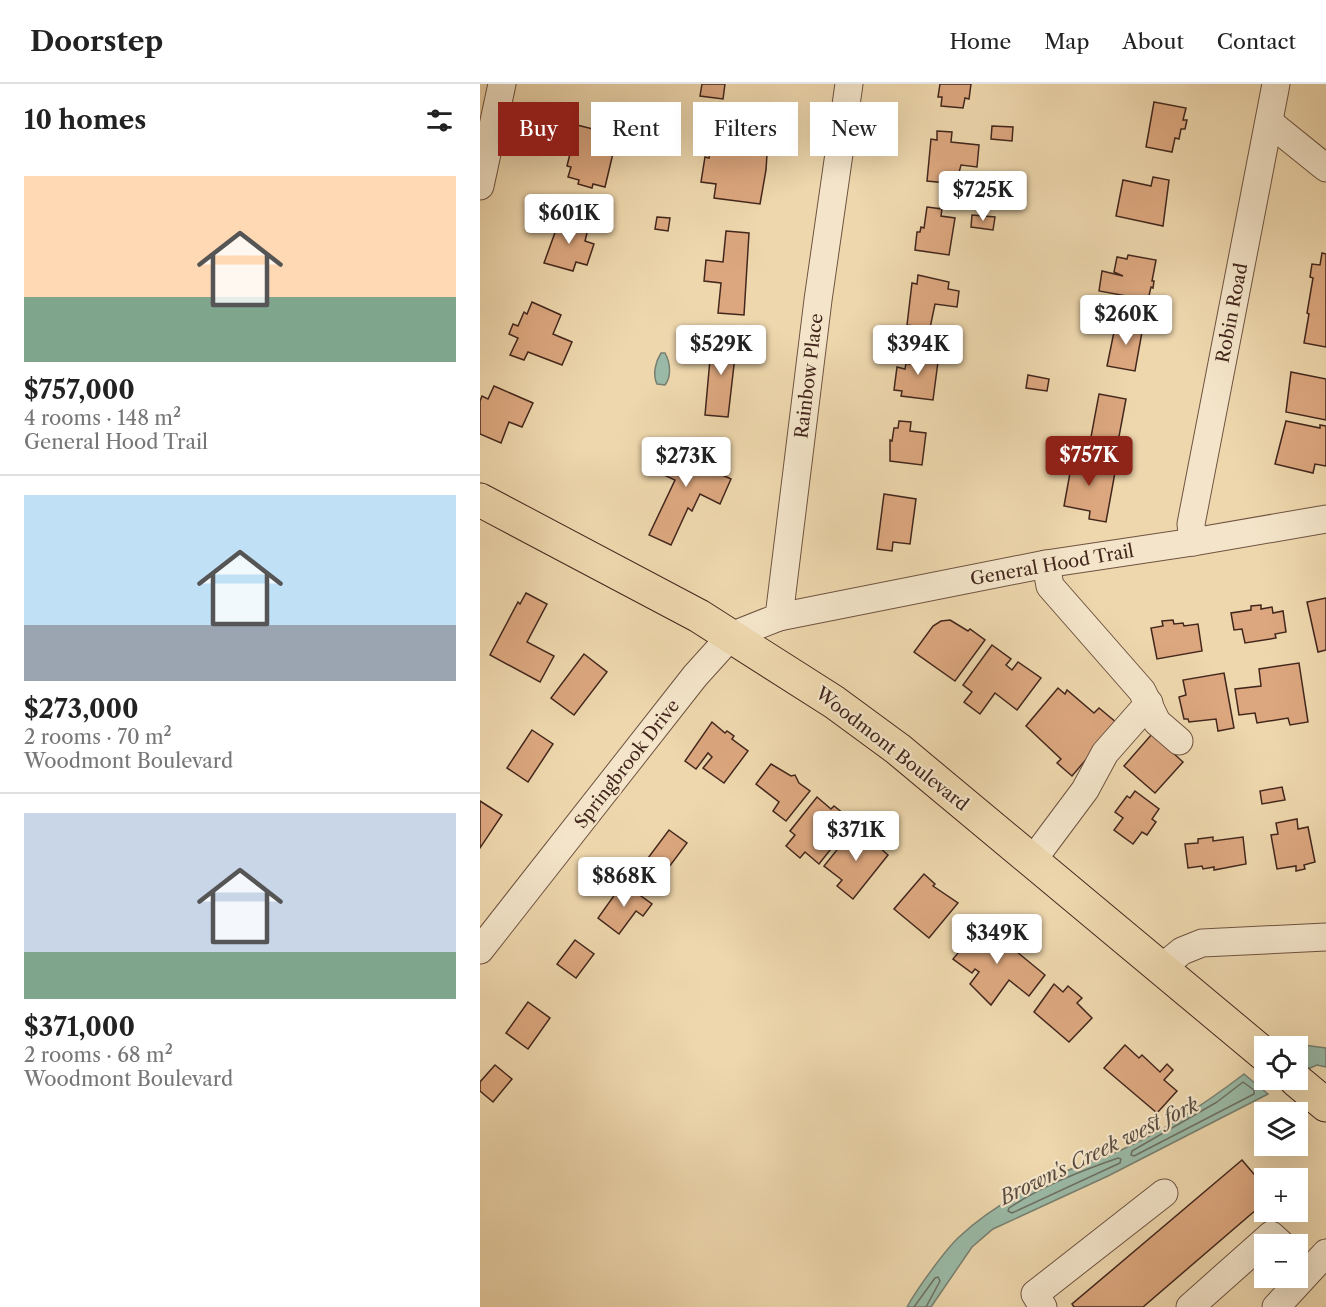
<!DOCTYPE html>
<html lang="en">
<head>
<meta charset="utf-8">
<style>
	body { margin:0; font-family:"Libre Caslon Text",serif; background:#f2f2f2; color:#222; height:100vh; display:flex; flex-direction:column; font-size:22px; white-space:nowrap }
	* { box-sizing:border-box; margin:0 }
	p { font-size:20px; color:#767676 }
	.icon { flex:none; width:33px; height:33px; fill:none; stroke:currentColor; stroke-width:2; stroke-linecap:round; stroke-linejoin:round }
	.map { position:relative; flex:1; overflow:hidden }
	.details { display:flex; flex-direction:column; background:#fff; width:480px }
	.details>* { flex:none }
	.top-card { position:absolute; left:18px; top:18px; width:570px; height:54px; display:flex; gap:12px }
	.controls { position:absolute; left:774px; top:952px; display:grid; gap:12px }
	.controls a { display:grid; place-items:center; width:54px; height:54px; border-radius:0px; background:#fff; box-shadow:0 6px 24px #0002; font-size:30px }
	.price { position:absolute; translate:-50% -51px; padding:0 14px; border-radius:6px; background:#fff; color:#222; font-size:20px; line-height:39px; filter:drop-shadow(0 2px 3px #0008) }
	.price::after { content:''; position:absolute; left:50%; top:36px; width:18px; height:14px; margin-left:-9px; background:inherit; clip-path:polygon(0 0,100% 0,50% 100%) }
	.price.selected { background:#8f2418; color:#fff }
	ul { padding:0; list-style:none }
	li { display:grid; align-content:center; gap:12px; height:318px; padding:0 24px }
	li+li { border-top:2px solid #e0e0e0 }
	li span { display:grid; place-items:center; height:186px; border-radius:0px; color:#555 }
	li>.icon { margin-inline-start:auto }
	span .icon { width:108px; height:108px; fill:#fffc; stroke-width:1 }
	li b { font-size:26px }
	h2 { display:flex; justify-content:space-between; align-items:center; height:72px; padding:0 24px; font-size:26px }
	.chip { padding:0 21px; border-radius:0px; background:#fff; box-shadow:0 6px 24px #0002; font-size:21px; line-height:54px }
	.chip.selected { background:#8f2418; color:#fff }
	header { display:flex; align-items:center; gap:36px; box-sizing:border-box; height:84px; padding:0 30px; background:#fff; border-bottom:2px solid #e0e0e0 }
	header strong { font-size:28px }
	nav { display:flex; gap:33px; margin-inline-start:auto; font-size:21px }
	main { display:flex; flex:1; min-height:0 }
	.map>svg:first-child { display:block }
	.water { fill:#9abaa7; stroke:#777f70; stroke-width:1.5 }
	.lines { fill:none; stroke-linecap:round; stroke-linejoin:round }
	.shore { stroke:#6e7062; stroke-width:1.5 }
	.building { fill:#dca77f; stroke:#43271d; stroke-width:1.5 }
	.minor-casing { stroke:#6e5341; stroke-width:29 }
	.major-casing { stroke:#43271d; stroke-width:35 }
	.minor { stroke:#f4e5ca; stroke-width:27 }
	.major { stroke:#eed7ad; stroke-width:33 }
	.labels { text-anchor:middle; stroke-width:4.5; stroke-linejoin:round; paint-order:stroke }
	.street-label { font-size:18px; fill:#43271d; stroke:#f4e5ca }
	.water-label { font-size:20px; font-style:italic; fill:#594c40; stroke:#f4e5ca }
</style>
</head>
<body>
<header>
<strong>Doorstep</strong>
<nav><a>Home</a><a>Map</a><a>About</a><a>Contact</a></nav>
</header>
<main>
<section class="details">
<h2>10 homes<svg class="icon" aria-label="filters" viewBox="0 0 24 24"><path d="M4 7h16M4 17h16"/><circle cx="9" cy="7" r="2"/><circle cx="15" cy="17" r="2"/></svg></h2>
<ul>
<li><span style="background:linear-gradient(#ffd9b3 65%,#7fa58c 0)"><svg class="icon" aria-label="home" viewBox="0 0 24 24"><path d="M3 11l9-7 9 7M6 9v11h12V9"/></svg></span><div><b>$757,000</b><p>4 rooms · 148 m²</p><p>General Hood Trail</p></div></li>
<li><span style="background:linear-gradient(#bfe0f5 70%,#9aa5b1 0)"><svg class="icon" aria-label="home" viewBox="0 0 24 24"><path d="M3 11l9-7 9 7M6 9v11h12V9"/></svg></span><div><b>$273,000</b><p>2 rooms · 70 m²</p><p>Woodmont Boulevard</p></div></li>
<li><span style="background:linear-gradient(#c9d6e8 75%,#7fa58c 0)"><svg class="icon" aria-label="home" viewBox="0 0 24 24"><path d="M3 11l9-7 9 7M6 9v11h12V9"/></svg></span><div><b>$371,000</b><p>2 rooms · 68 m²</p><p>Woodmont Boulevard</p></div></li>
</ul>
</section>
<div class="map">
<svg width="846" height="1223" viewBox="0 0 846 1223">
	<rect width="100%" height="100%" fill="#eed7ad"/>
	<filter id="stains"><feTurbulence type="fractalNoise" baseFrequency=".00333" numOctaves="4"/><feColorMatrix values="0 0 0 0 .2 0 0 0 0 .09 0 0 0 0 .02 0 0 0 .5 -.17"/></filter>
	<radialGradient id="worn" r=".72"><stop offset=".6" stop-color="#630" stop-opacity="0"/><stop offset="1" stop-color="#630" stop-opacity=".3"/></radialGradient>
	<!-- water -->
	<g class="water">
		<path d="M181,269H185C190,278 192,292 185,301L177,300C172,290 176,277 181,269Z"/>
		<path d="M816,960L846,964V983L837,981L825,986L818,979V963H801Z"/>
		<path d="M764,990L788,1010L628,1092L513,1145L492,1163L451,1223H427C437,1205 465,1166 479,1153C512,1122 558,1098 601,1081C613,1075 627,1072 639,1067C684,1047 726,1019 764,990Z"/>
	</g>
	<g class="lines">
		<!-- shore -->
		<g class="shore">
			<path d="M763,998L774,1006V1010L654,1072L651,1071L652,1067L737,1018Z"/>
			<path d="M638,1074L641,1075L640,1079L532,1129L528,1127L529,1124C562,1102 601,1087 638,1074Z"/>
			<path d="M434,1223L455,1194L458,1193L460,1197L446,1223"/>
		</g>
	</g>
	<!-- building -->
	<g class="building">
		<path d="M222,0H245L243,15L220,12Z"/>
		<path d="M460,0H491L489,15L485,14L483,24L461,22L462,13H458Z"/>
		<path d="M674,18L706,24L703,36H707L705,45H701L699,55L695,54L692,68L666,63Z"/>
		<path d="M247,40L288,46L285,70H287L286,86L280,120L234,114L236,100L221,98L225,73L229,74L232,51L245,53Z"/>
		<path d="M97,41L125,48L122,62L134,65L125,103L113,100L112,104L98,100L99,96L88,93L91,83L87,82Z"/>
		<path d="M512,42L533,43L532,57L511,55Z"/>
		<path d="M457,47L472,48L471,58L499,61L497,83L481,81L476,100L447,97L451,55L457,56Z"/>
		<path d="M673,93L689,96L683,142L636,132L643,96L671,102Z"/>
		<path d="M447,123L462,125L461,132L475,134L469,171L435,166L437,148H440L441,143L444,144Z"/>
		<path d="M492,131L515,133L513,146L491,143Z"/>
		<path d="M81,132L109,141L105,157L114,160L107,181L96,178L93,187L64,179Z"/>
		<path d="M177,133L190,134L188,147L175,145Z"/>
		<path d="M246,147L269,149L264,231L238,229L241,199L224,197L226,176L243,178Z"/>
		<path d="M842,169L846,170V263L824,259L829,230L827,229L833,194L830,193L832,180L840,181Z"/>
		<path d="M648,171L676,176L672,197H674L673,204L671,203L668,216L619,207L622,187L643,192L634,188L637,173L647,175Z"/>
		<path d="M438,191L469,198L468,205L479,207L477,223L455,220L450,244L427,241L432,199L437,200Z"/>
		<path d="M52,218L81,231L73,250L92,258L82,281L48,268L44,276L30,271L38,254L29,250L33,240L38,242L44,228L47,230Z"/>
		<path d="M646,235L660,238L658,247L662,248L655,287L627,282L635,243L644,244Z"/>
		<path d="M232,253L257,255L248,333L225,331Z"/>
		<path d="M431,267L459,270L453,316L421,312L422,307L414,306L417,283L425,285L426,279L429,280Z"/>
		<path d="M811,288L846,295V336L806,328Z"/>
		<path d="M548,291L569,295L567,307L546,304Z"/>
		<path d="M14,302L53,319L42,343L29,338L21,359L0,350V317L2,312L8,315Z"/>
		<path d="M619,310L646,315L638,358L611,353Z"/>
		<path d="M419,337L431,338L430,347L446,349L442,381L410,377V356L412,357L414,344H418Z"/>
		<path d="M806,337L840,344V341L846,342V382L835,380L833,389L795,380Z"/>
		<path d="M189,355L233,375L229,385L251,395L240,420L220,410L212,427L208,424L191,461L169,451L195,396L184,391L194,370L184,366L183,362L185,356Z"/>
		<path d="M584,373L636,383L626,438L609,435L610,427L584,422L590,389L582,388Z"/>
		<path d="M404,410L436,415L430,460L413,458L412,467L397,465Z"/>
		<path d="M46,509L67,520L47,558L74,572L60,598L10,571L38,518L40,520Z"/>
		<path d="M846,514V566L838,568L827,518Z"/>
		<path d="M781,521V525L792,523L793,529L803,527L806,548L795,550L796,554L765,559L762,545L754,546L751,529L771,526V522Z"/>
		<path d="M470,536L488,547L490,545L505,556L475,597L434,568L453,542L461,537Z"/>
		<path d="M693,536L694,540L703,539L704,542L718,540L722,567L677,575L671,544L683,542L682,537Z"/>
		<path d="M512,561L531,575L526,581L532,586L538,578L561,594L537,626L515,609L500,630L484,618L492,608L483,601Z"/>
		<path d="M104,570L127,588L94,631L71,614Z"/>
		<path d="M819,579L828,638L810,641L808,634L777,639L775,629L759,631L755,605L781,602L779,585Z"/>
		<path d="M744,589L754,644L738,647L736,635L709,638L708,635H704L699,613L706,611L703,596Z"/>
		<path d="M578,604L585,610L587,606L614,629L619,624L637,639L592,692L577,679L581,675L546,642Z"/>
		<path d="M232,638L245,649L247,647L254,652L252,655L268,667L244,699L223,684L232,673L228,669L216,685L205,677Z"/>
		<path d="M52,646L73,660L48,698L27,684Z"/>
		<path d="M672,650L703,678L675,709L644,682Z"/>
		<path d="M291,680L311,692L315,691L319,699L330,707L306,737L293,727L299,718L276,700Z"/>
		<path d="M802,703L805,716L782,720L780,707Z"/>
		<path d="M655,707L679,725L672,735L676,738L667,751L662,748L653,760L634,746L643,734L635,728L647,712L650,714Z"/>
		<path d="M337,713L351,725L354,722L373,737L339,780L325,768L320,774L306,762L315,751L310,747Z"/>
		<path d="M0,717L22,731L0,764Z"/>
		<path d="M817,735L818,745L828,743L835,778L824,781L825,785L816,787V782L797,785L791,751L798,750L796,739Z"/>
		<path d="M376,742L408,771L373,815L357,802L362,796L344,782Z"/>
		<path d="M189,746L207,759L183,791L165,778Z"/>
		<path d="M733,753V757L763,753L766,780L734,786V783L723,785L722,782L708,784L705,760L718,759V755Z"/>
		<path d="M444,790L455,800L453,802L478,819L449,854L414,825Z"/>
		<path d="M143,799L172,820L163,832L156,827L139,850L118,834Z"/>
		<path d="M502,840L533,861L531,863L565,891L549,912L529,896L511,921L490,900L499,888L495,885L492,889L473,875Z"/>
		<path d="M95,856L114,870L96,894L77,880Z"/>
		<path d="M574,900L583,908L588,902L602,914L597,919L612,934L589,958L554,928Z"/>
		<path d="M48,918L70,934L48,965L26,949Z"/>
		<path d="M645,961L659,974L662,971L680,988L687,980L693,986L684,996L697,1007L677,1029L624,984Z"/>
		<path d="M15,981L32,995L13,1018L0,1007V998Z"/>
		<path d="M762,1076L784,1102V1119L663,1223H594L592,1220Z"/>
	</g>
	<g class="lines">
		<!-- minor casing -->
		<g class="minor-casing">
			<g id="minor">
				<path d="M789,38L846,84"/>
				<path d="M0,102L22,0"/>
				<path d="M713,458L711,440L796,0"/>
				<path d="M566,480L570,502L662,607L677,638L699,657"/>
				<path d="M299,533L566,480L713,458L846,435"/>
				<path d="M552,777L605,706L625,669L669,619"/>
				<path d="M0,866L215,592L251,552L299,533L338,216L369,0"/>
				<path d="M681,884L702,867L722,859L846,853"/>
				<path d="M563,1223L555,1210L684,1109"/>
				<path d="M710,1223L791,1151L802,1161"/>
				<path d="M796,1223L846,1169"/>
			</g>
		</g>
		<!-- major casing -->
		<g class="major-casing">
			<g id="major">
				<path d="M0,416L219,532L354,618L418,665L784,970"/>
				<path d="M816,996L846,1021"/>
			</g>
		</g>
		<!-- minor -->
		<use href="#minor" class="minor"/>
		<!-- major -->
		<use href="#major" class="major"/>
	</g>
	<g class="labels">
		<!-- street labels -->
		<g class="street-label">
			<text transform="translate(752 229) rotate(-79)" y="6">Robin Road</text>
			<text transform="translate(329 292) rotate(-83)" y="6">Rainbow Place</text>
			<text transform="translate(572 481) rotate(-10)" y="6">General Hood Trail</text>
			<text transform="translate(412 665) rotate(38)" y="6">Woodmont Boulevard</text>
			<text transform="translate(147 680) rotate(-52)" y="6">Springbrook Drive</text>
		</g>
		<!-- water labels -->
		<g class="water-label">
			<text transform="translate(619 1067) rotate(-26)" y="7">Brown's Creek west fork</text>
		</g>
	</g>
	<rect width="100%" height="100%" filter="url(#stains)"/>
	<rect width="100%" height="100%" fill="url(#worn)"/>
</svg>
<div class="controls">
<a><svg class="icon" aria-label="locate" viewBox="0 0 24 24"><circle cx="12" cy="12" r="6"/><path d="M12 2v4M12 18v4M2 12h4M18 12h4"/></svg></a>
<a><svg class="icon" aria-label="layers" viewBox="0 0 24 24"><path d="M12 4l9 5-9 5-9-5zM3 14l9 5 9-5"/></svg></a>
<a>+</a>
<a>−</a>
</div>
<b class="price" style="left:503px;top:138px">$725K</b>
<b class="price" style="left:89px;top:161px">$601K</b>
<b class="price" style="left:646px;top:262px">$260K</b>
<b class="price" style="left:241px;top:292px">$529K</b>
<b class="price" style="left:438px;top:292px">$394K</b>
<b class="price selected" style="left:609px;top:403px">$757K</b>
<b class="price" style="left:206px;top:404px">$273K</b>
<b class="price" style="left:376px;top:778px">$371K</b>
<b class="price" style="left:144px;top:824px">$868K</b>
<b class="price" style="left:517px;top:881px">$349K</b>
<div class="top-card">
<a class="chip selected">Buy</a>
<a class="chip">Rent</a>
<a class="chip">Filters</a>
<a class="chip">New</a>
</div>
</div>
</main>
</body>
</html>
